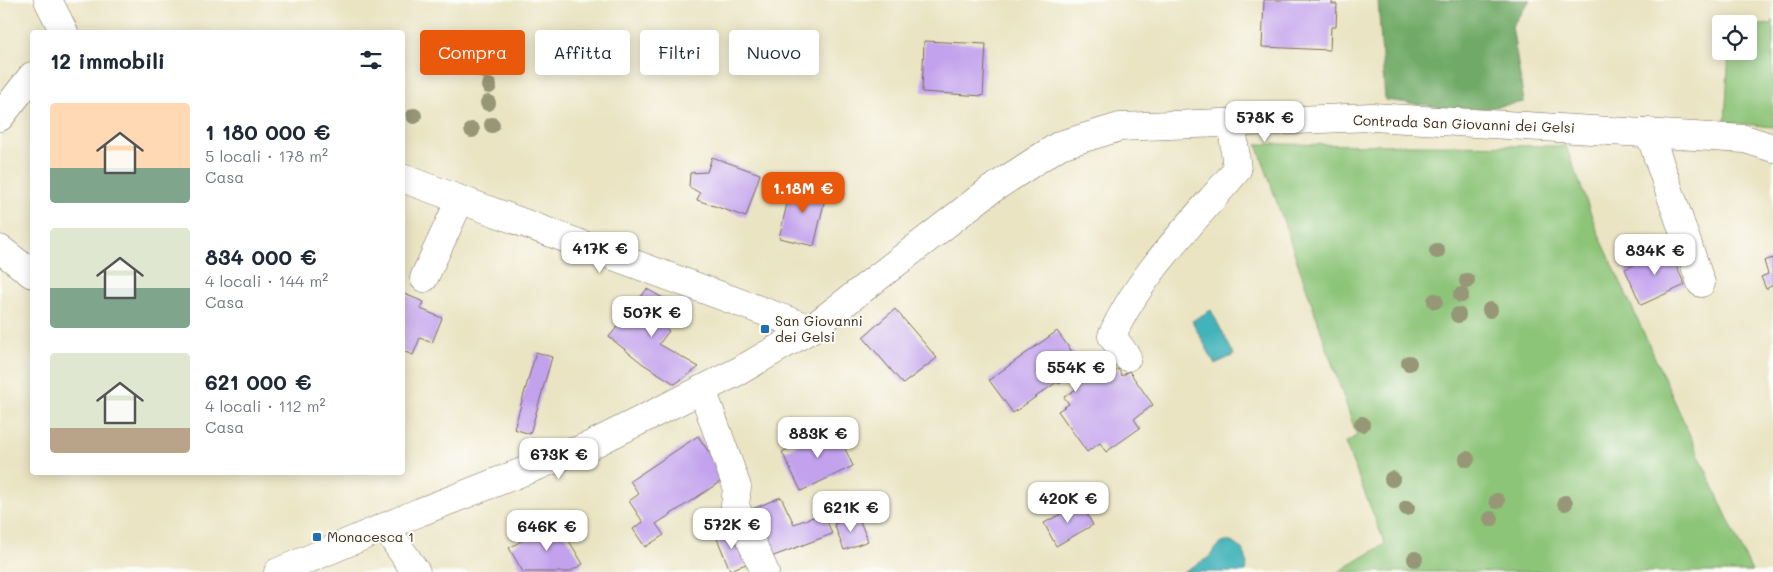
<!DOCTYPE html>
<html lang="it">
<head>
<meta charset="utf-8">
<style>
	body { margin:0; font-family:Mali,sans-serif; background:#f6f6f7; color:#1f2937; height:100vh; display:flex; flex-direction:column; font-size:19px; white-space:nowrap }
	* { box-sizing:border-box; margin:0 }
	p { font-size:16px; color:#747a83 }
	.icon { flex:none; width:28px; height:28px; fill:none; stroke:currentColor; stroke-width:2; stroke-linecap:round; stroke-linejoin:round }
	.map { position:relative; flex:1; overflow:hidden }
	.side { position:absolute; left:30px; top:30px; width:375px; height:445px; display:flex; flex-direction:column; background:#fff; border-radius:5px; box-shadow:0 2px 12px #0003 }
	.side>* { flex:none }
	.hud { position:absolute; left:420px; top:30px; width:475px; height:45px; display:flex; gap:10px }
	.tools { position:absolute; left:1712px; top:15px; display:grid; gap:10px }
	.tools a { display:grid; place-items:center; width:45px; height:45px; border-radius:5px; background:#fff; box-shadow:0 2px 12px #0003; font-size:25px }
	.price { position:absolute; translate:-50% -42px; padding:0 11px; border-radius:10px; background:#fff; color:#222; font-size:16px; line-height:32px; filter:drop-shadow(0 1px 2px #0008) }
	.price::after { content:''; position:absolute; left:50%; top:30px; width:15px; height:11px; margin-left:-8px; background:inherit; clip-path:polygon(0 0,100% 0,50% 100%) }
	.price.current { background:#ea580c; color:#fff }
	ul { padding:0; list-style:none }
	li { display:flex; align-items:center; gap:15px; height:125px; padding:0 20px }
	li span { display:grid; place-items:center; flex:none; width:140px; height:100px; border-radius:5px; color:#555 }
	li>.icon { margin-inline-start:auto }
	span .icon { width:60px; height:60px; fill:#fffc; stroke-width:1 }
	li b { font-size:21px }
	h2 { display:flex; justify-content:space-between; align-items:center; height:60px; padding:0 20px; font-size:21px }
	.pill { padding:0 18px; border-radius:5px; background:#fff; box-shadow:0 2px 12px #0003; font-size:18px; line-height:45px }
	.pill.current { background:#ea580c; color:#fff }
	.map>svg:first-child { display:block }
	.green { fill:#8cc478; stroke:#64774b }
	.forest { fill:#71aa68; stroke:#566a43 }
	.water { fill:#43b3ba; stroke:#3f6e6c }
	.building { fill:#c2a2ed }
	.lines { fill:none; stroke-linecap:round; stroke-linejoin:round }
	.minor-casing { stroke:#786b58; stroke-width:29 }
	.minor { stroke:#fff; stroke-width:28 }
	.tree { fill:#979777 }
	.poi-dot { fill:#1f6fb2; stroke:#fdfcf7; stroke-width:2 }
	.labels { text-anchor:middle; stroke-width:4; stroke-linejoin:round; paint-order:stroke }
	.street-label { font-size:14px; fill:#3b2a1e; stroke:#fdfcf7 }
	.poi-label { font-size:14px; fill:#3b2a1e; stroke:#fdfcf7; text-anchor:start }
</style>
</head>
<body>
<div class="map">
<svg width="1773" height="572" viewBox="0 0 1773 572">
	<rect width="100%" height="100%" fill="#fdfcf7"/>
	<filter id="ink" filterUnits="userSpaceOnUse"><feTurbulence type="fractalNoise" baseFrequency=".02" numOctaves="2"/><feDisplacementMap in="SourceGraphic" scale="10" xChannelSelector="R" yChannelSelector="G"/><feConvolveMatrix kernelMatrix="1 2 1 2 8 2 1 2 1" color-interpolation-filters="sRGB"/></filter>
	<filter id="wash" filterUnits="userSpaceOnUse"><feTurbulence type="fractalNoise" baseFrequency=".0096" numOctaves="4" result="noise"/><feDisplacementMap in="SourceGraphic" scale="20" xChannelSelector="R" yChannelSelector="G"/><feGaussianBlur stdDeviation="1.12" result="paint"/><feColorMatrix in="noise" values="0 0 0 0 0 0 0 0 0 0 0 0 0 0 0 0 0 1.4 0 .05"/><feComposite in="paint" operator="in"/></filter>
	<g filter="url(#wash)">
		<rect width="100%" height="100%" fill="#eae4c3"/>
		<!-- green -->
		<g class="green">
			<path d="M1773,20V127L1725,122L1729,51H1749V26L1772,24Z"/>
			<path d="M1257,144L1566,146L1597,230L1752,572H1338L1385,544L1345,443L1357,436Z"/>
		</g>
		<!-- forest -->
		<path class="forest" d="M1378,0H1530L1512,26L1524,102L1483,109L1440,107L1385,100Z"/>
		<!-- water -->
		<g class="water">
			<path d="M1211,310L1234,355L1215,364L1192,321Z"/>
			<path d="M1226,541C1243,544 1249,556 1246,572H1183L1208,558L1219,545Z"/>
		</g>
		<g id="blocks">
			<!-- building -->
			<g class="building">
				<path d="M1264,0H1332V4H1337L1336,27H1331L1330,50L1262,47Z"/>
				<path d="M924,41L986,44L983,96L922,92Z"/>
				<path d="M712,157L760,174L746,217L697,200L700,193L689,187L690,173L707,172Z"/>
				<path d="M792,182L827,190L814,246L779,238Z"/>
				<path d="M1666,244L1685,285L1641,305L1625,269L1662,252L1660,247Z"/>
				<path d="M1773,258V285L1766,289L1761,277L1768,274L1764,261Z"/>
				<path d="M647,289L677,306L662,325L669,331L659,344L699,367L675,384L643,364L609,337Z"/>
				<path d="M402,293L424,302L421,309L442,318L432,343L420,338L413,355L402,351Z"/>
				<path d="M895,309L937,358L903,384L863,337Z"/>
				<path d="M1057,331L1091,378L1102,370L1107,377L1118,369L1122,376L1129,371L1153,405L1134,419L1140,428L1106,452L1100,443L1087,452L1058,411L1069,404L1064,397L1076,389L1068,378L1059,384L1057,382L1013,413L989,380Z"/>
				<path d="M536,352L552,357L530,434L514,429Z"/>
				<path d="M835,427L853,466L801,491L782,452Z"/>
				<path d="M698,436L726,478L656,524L664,535L645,547L633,529L643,522L629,501L639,494L630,481Z"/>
				<path d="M781,497L794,524L824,513L832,534L771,557L750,510Z"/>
				<path d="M1081,503L1093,525L1056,546L1044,523Z"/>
				<path d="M858,516L868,541L844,550L834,524Z"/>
				<path d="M557,521L583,564L569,572H523L509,548Z"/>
				<path d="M735,529L749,563L730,570L716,536Z"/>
			</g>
		</g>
	</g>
	<g filter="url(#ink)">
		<use href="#blocks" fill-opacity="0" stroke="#786b58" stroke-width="1"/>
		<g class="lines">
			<!-- minor casing -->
			<g class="minor-casing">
				<g id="minor">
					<path d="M48,0L64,32"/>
					<path d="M0,117L32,76"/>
					<path d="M1649,132L1701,283"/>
					<path d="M402,178L811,329"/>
					<path d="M0,249L32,274"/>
					<path d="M424,278L460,200"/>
					<path d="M1127,357L1112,336C1137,277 1196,219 1237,170L1232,123"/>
					<path d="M702,389L737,487L735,506L765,572"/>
					<path d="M385,527L416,572"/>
					<path d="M278,572L420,512L591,445L739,371L811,329L989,191L1060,145L1120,127L1372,117L1745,139L1773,148"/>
				</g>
			</g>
			<!-- minor -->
			<use href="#minor" class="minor"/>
		</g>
		<!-- trees -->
		<g class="tree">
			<circle cx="484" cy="71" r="8"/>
			<circle cx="489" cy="86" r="8"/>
			<circle cx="488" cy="103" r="8"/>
			<circle cx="414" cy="116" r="8"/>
			<circle cx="492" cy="125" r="8"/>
			<circle cx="472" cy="130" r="8"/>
			<circle cx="1437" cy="251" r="8"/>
			<circle cx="1467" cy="281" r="8"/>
			<circle cx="1461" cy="295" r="8"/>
			<circle cx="1435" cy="301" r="8"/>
			<circle cx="1490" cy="310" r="8"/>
			<circle cx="1458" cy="315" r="8"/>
			<circle cx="1409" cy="363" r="8"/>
			<circle cx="1362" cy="424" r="8"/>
			<circle cx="1467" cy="459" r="8"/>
			<circle cx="1392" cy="479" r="8"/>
			<circle cx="1497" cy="501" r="8"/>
			<circle cx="1565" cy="503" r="8"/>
			<circle cx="1407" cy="508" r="8"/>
			<circle cx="1491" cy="519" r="8"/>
			<circle cx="1415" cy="559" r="8"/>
		</g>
	</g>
	<!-- markers -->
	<g class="poi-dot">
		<rect x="760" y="324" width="10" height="10" rx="2.5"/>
		<rect x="312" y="532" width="10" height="10" rx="2.5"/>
	</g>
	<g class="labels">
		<!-- street labels -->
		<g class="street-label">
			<text transform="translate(1464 124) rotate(2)" y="5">Contrada San Giovanni dei Gelsi</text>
		</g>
		<!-- poi labels -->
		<g class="poi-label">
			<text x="775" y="326">San Giovanni<tspan x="775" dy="16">dei Gelsi</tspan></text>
			<text x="327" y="542">Monacesca 1</text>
		</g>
	</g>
</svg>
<div class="tools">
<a><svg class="icon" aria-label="locate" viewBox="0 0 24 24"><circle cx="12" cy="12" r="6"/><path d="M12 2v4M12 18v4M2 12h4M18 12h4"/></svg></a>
</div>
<b class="price" style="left:1265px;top:143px">578K €</b>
<b class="price current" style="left:803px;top:214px">1.18M €</b>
<b class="price" style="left:600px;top:274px">417K €</b>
<b class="price" style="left:1655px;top:276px">834K €</b>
<b class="price" style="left:652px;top:338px">507K €</b>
<b class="price" style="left:1076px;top:393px">554K €</b>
<b class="price" style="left:818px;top:459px">883K €</b>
<b class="price" style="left:559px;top:480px">673K €</b>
<b class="price" style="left:1068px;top:524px">420K €</b>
<b class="price" style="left:851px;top:533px">621K €</b>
<b class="price" style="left:732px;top:550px">572K €</b>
<b class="price" style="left:547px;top:552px">646K €</b>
<div class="hud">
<a class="pill current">Compra</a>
<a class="pill">Affitta</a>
<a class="pill">Filtri</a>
<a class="pill">Nuovo</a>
</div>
<section class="side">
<h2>12 immobili<svg class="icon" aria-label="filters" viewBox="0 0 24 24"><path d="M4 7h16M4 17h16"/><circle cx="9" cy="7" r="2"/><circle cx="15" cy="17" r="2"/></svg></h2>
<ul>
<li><span style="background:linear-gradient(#ffd9b3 65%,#7fa58c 0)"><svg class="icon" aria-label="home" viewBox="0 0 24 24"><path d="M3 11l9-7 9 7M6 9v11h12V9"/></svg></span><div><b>1 180 000 €</b><p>5 locali · 178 m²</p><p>Casa</p></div></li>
<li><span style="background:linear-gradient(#dfe7d0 60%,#7fa58c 0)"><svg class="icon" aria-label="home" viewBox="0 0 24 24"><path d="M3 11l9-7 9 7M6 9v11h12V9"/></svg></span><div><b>834 000 €</b><p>4 locali · 144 m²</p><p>Casa</p></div></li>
<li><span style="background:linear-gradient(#dfe7d0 75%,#b9a48a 0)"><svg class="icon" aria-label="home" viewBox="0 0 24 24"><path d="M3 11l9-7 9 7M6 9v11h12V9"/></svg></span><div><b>621 000 €</b><p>4 locali · 112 m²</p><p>Casa</p></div></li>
</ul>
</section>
</div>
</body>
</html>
